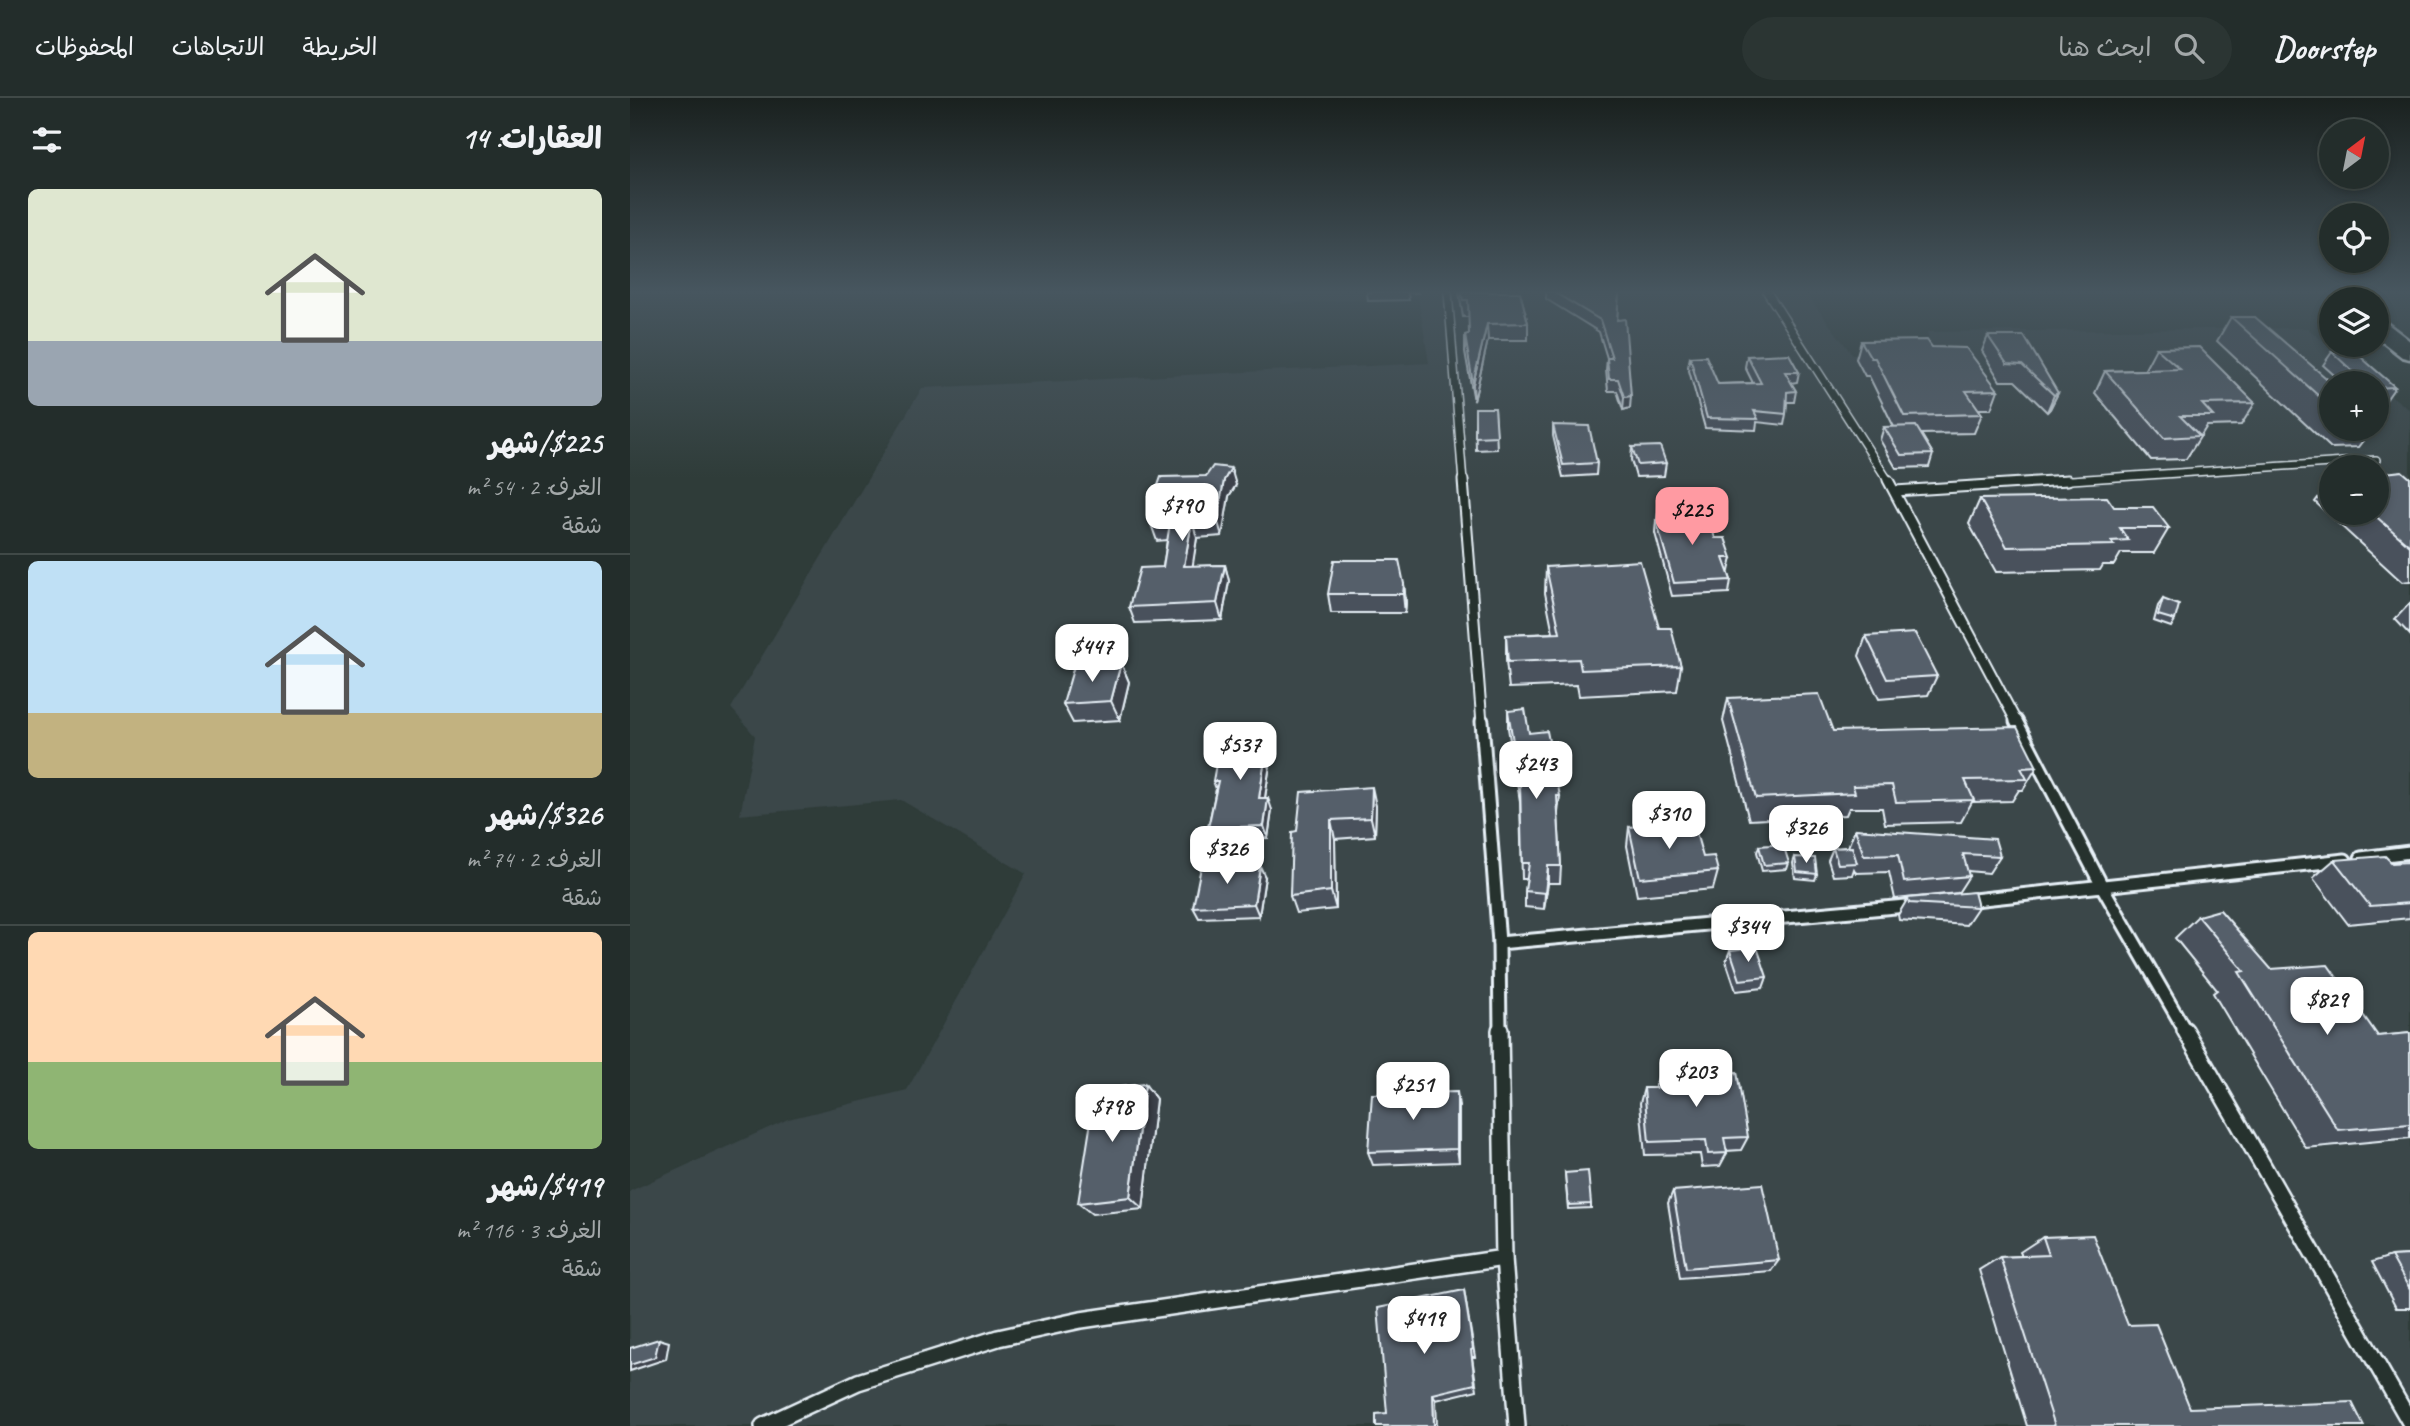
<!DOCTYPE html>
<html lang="ar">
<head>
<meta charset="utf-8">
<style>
	body { margin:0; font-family:Caveat,"Playpen Sans Arabic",sans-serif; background:#2b3533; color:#f1f3f6; direction:rtl; height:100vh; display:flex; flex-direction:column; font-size:26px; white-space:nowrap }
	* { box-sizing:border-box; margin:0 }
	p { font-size:23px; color:#a3a8a9 }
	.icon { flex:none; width:38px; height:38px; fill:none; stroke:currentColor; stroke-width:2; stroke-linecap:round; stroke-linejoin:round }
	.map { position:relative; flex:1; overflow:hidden; direction:ltr }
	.details { display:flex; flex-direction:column; background:#232d2b; width:630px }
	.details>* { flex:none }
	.needle { width:46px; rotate:32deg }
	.fabs { position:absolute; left:1689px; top:21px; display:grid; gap:14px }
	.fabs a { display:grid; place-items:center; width:70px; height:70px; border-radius:50%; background:#232d2b; box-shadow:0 4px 10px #0003,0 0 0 2px #404947; font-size:35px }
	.price { position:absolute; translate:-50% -60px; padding:0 16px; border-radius:14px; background:#fff; color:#222; font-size:23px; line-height:46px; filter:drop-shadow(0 2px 4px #0008) }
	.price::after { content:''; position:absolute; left:50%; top:42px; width:21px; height:16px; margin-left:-10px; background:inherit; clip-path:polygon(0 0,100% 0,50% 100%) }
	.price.active { background:#ff9aa2; color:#111 }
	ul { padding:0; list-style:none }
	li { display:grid; align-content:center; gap:14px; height:371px; padding:0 28px }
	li+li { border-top:2px solid #404947 }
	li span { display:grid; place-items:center; height:217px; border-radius:10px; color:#555 }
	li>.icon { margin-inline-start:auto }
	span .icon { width:126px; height:126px; fill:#fffc; stroke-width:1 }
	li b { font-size:30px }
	h2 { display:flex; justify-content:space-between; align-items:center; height:84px; padding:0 28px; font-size:30px }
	header { display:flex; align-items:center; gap:42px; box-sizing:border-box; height:98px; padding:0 35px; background:#232d2b; border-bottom:2px solid #404947 }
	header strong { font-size:33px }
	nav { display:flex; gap:38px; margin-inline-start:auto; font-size:24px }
	.search { width:490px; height:63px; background:#2b3533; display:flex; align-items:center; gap:18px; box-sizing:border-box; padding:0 24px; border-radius:38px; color:#a3a8a9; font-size:26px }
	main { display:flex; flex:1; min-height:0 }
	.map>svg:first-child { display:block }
	.built { fill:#3a4648; fill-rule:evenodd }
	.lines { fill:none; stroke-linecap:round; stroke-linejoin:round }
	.service-far3-casing { stroke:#e8f1f8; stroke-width:10 }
	.service-far2-casing { stroke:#e8f1f8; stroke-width:13 }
	.service-far1-casing { stroke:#e8f1f8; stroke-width:17 }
	.service-casing { stroke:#e8f1f8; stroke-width:20 }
	.trunk-casing { stroke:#e8f1f8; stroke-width:5 }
	.service-far3 { stroke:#26332d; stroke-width:7 }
	.service-far2 { stroke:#26332d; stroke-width:9 }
	.service-far1 { stroke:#26332d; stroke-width:11 }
	.service { stroke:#26332d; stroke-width:15 }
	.trunk { fill:#26332d; fill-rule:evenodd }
	.wall { fill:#49515c; stroke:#e8f1f8; stroke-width:2 }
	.shaded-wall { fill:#3c424b; stroke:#e8f1f8; stroke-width:2 }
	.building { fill:#555e6b; stroke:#e8f1f8; stroke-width:2 }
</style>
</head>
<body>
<header>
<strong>Doorstep</strong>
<div class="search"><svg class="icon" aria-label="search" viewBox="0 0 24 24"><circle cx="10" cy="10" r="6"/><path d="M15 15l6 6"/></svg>ابحث هنا</div>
<nav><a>الخريطة</a><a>الاتجاهات</a><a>المحفوظات</a></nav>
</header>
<main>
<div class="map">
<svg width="1780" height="1328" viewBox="0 0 1780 1328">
	<rect width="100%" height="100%" fill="#2f3c39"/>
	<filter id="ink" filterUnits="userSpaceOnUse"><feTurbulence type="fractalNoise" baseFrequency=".0143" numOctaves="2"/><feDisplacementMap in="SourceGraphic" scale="14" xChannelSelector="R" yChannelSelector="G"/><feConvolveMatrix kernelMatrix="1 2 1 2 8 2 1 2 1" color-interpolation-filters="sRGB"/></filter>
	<g filter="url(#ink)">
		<!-- built -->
		<path class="built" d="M653,194H1175L1222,256L1301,252L1297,234L1677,230L1746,285H1701V331H1746V286L1780,312V1328H0V1093L158,1021L277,992L396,776L271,702L110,717L125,638L101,610L292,290L799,265L788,199L651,206ZM1701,369H1746V415H1701Z"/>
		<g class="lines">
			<!-- service-far3 casing -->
			<g class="service-far3-casing">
				<g id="service-far3">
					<path d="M818,194L833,384"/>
					<path d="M1137,194L1259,384"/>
					<path d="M1411,384L1746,362"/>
				</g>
			</g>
			<!-- service-far2 casing -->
			<g class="service-far2-casing">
				<g id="service-far2">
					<path d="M833,382L852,625"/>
					<path d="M1258,382L1387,625"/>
					<path d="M1265,393L1438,382"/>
				</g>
			</g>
			<!-- service-far1 casing -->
			<g class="service-far1-casing">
				<g id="service-far1">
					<path d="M852,623L869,845L870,934"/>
					<path d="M1386,623L1473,790L1556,934"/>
					<path d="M1731,760L1780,754"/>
					<path d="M1334,803L1715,762"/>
					<path d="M869,845L1287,807"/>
				</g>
			</g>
			<!-- service casing -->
			<g class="service-casing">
				<g id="service">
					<path d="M870,932L874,1160L887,1328"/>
					<path d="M1555,932L1780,1324"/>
					<path d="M133,1328L228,1284L368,1240L451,1222L874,1160"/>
				</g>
			</g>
			<!-- trunk casing -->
			<g class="trunk-casing">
				<g id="trunk">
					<path d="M1706,194H1729L1736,201H1713Z"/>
					<path d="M1746,222L1754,223L1780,243V261L1772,259L1746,239Z"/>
				</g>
			</g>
			<!-- service-far3 -->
			<use href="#service-far3" class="service-far3"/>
			<!-- service-far2 -->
			<use href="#service-far2" class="service-far2"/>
			<!-- service-far1 -->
			<use href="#service-far1" class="service-far1"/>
			<!-- service -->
			<use href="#service" class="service"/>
			<!-- trunk -->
			<use href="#trunk" class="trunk"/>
		</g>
		<!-- wall -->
		<g class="wall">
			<path d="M737,194H788V195H778L779,202L738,203Z"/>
			<path d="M829,194H890L898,225V242H858L844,303L835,254V237L839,236V219H833Z"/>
			<path d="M916,194H989L987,222L1000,310L993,312L987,293H978L976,272L977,260L969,234L916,201Z"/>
			<path d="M1601,219L1701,285V331H1742L1728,349L1701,350L1587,243Z"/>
			<path d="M1358,238L1428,295L1420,311L1417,314L1385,283H1370L1352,253Z"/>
			<path d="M1231,243L1302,249L1368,292L1361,311H1348L1352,316L1344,335L1291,336L1303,356L1299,369L1266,370L1250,342L1254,329H1264L1239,278H1235L1226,261Z"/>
			<path d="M1526,250L1625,305L1611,327L1577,328L1556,361L1521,362L1465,295L1475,273L1516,272L1515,271Z"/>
			<path d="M1702,254L1765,289L1756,302H1746V285H1713L1693,267Z"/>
			<path d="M1117,258L1169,274L1167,284L1161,285L1166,293L1164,304H1157L1156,316L1154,327L1127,324L1126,332L1075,330L1058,269L1060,259L1088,286L1123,285L1115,269Z"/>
			<path d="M845,310H865L867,351L846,352Z"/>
			<path d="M923,327L967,365L966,377L933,379L923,338Z"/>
			<path d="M1002,349L1036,365L1034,378L1006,379L1001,362Z"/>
			<path d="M576,378L606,387L599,398L592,438L567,440L562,468L595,467L599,483L592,522L505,525L499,509L533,469L537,442L527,443L521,426Z"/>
			<path d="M1780,380V483L1772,484L1685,404L1701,383V415H1746Z"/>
			<path d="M1350,401L1484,409L1539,430L1524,455H1491L1484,467H1473L1470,472L1366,474L1339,426Z"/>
			<path d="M1029,407L1070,421L1085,440L1102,460L1099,473H1098L1101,482L1099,495L1042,498L1025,435L1026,422H1027Z"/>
			<path d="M916,469L1029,530L1051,568L1047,593L949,598L947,587L879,590L876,563V537L923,535L915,495Z"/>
			<path d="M774,486L776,505L775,515H701L698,496Z"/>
			<path d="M1533,501L1545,522L1541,529L1524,523L1528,508Z"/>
			<path d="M1780,505V537L1765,521Z"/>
			<path d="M1236,538L1307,578L1298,597L1249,601L1229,558Z"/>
			<path d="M491,565L499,584L490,622L443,625L433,606Z"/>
			<path d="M1098,600L1203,633L1407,669L1393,692H1389L1382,703L1342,704L1331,724L1255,726L1252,710H1219L1216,717L1119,722L1093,623Z"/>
			<path d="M878,613L899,635L930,698L928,715L931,768L930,785H918L914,811L895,809V793L897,781H892L890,703L878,630Z"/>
			<path d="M639,634L643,646L635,700L642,712L638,740L583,742L578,730L586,691L583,683Z"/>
			<path d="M746,708L745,738L705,741L706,811L666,815L660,798L667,733Z"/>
			<path d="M999,729L1073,759L1088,773L1083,791L1007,798L997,748Z"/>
			<path d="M1225,731L1370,758L1359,775L1337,773L1339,778L1328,795L1265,801L1259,774L1226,775L1224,771L1222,777L1203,778L1198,762L1203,750L1218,749Z"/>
			<path d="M1129,748L1159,765L1157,771L1132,773L1127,754Z"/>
			<path d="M1165,759L1187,776L1185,782L1165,780L1163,765Z"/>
			<path d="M1704,762L1780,766V820L1718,826L1683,780Z"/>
			<path d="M635,779L629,818L569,820L563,809Z"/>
			<path d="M1278,800L1348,809L1336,827L1269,822L1268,817Z"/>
			<path d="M1568,818L1641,871L1748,938L1780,935V1040L1676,1050L1583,895L1587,892L1545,840Z"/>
			<path d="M1100,852L1137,879L1133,890L1106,893L1096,863Z"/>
			<path d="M1029,976L1118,1039L1111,1052L1096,1053L1097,1055L1090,1068L1072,1069L1070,1056L1015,1057L1010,1005L1014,990H1025Z"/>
			<path d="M515,986L526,1001L513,1111L462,1116L448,1105Z"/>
			<path d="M829,1008V1064L743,1067L738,1054Z"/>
			<path d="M935,1075L961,1106V1110L938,1111Z"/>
			<path d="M1043,1093L1149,1162L1141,1173L1050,1180L1038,1105Z"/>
			<path d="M1413,1139L1498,1227L1560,1310L1734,1328H1397L1349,1172L1370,1159L1392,1158L1390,1154Z"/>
			<path d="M1780,1157V1210H1766L1742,1164L1761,1158Z"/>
			<path d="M834,1192L845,1259H842L847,1292L806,1302L757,1315Z"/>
		</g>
		<!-- shaded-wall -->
		<g class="shaded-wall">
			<path d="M857,226L858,242L844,303L843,286Z"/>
			<path d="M1428,295L1420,311L1417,314L1424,297Z"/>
			<path d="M1001,298L1000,310L993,312L994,299Z"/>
			<path d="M601,370L606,387L599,398L592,438L587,421L594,382Z"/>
			<path d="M562,423L567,440L560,485L554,468Z"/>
			<path d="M595,467L599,483L592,522L587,505Z"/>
			<path d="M774,486L776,505L775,515L773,496Z"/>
			<path d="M491,565L499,584L490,622L481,603Z"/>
			<path d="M639,634L643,646L633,713L629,700Z"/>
			<path d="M742,689L746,708L745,738L741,720Z"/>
			<path d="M638,700L642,712L638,740L634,728Z"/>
			<path d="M701,722L705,741L706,811L701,793Z"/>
			<path d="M630,768L635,779L629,818L624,806Z"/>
			<path d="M918,768V785L914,811L915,795Z"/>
			<path d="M515,986L526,1001L513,1111L500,1099Z"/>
			<path d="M827,994L829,1008V1064L827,1051Z"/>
			<path d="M29,1241L39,1244L36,1261L0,1273V1267Z"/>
			<path d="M803,1296L806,1302L807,1328H804Z"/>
		</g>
		<!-- building -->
		<g class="building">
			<path d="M831,194H890L898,225L857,226L843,286L835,237L839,236L838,202H833Z"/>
			<path d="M924,194H989L987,222L995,221L1001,298L994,299L988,281H979L977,260H982L970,222Z"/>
			<path d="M1601,219H1625L1702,285H1701V309Z"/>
			<path d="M1358,238H1394L1428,295L1424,297L1392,267L1377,266Z"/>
			<path d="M1297,242L1302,249L1336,250L1368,292L1336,293L1352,316L1274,318L1245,260H1241L1231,243Z"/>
			<path d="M1569,249L1625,305L1572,306L1583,318H1550L1570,338L1534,340L1475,273L1550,271L1526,250Z"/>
			<path d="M1702,254H1725L1765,289L1746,290V285H1735Z"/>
			<path d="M1159,256L1169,274H1155L1166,293L1157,294L1156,316L1124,313L1128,321L1077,320L1060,259L1076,258L1088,286L1131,285L1117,258Z"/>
			<path d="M845,310H865L867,338L845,339Z"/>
			<path d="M923,327L959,328L967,365L933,367Z"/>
			<path d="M1286,328L1303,356L1271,357L1254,329Z"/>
			<path d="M1030,348L1036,365L1008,367L1002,349Z"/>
			<path d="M583,368L601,370L594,382L587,421L562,423L554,468L595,467L587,505L499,509L510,470L533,469L540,425L521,426L525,396L531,379L576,378Z"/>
			<path d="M1772,373L1780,380V448L1742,415H1746V376Z"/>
			<path d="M1477,399L1484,409H1523L1539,430H1490L1498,442L1481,443L1484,447L1377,449L1350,401Z"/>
			<path d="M1045,406L1047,414L1068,413L1070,421H1079L1085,440H1095L1102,460H1093L1101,482L1044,485L1026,422H1033L1029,407Z"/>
			<path d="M704,462H769L774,486L773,496H698Z"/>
			<path d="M1010,463L1029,530H1041L1051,568L951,572L949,561L878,564L876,537L930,535L916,469Z"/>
			<path d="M1533,501L1549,507L1545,522L1528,517Z"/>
			<path d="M1285,535L1307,578L1257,581L1236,538Z"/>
			<path d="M491,565L481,603L433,606L444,568Z"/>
			<path d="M1189,596L1203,633L1387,629L1407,669L1391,670L1397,681L1335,682L1344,702L1266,704L1262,687L1223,688L1225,695L1126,700L1098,600Z"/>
			<path d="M895,611L899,635L917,633L930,698H927L931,768H918L915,795L895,793L899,765H892L890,686L878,613Z"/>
			<path d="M639,634L629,700H638L634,728L578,730L588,683H583L591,637Z"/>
			<path d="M742,689L741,720L701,722V793L660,798L662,734L667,733L671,694Z"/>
			<path d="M1063,724L1073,759L1084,758L1088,773L1010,780L999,729Z"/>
			<path d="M1225,731L1365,741L1370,758L1333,756L1339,778L1274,784L1268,757L1234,758Z"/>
			<path d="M1153,746L1159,765L1134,767L1129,748Z"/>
			<path d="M1222,749L1227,765L1208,766L1203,750Z"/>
			<path d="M1755,758L1762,765L1778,764L1780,766V805L1740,808L1704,762Z"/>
			<path d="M1165,759L1185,760L1187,776L1167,774Z"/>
			<path d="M630,768L624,806L563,809L571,769Z"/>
			<path d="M1344,794L1348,809L1279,805L1278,800Z"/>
			<path d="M1590,812L1641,871L1698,867L1748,938L1780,935V1026L1708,1032L1609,874L1614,873L1568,818Z"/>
			<path d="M1127,849L1137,879L1110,882L1100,852Z"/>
			<path d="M1107,974L1118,1039L1094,1040L1097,1055L1078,1056L1076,1042L1019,1044L1014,990H1031L1029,976Z"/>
			<path d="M515,986L500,1099L448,1105L466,992Z"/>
			<path d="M827,994V1051L738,1054L742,996Z"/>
			<path d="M958,1073L961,1106L938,1107L935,1075Z"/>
			<path d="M1132,1086L1149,1162L1056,1170L1043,1093Z"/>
			<path d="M1463,1137L1498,1227L1526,1226L1560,1310L1722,1304L1734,1328H1425L1370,1159L1419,1157L1413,1139Z"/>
			<path d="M1780,1157V1192L1761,1158Z"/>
			<path d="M834,1192L843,1251L841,1252L845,1286L803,1296L804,1328H746V1316L757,1315L748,1210Z"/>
			<path d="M29,1241L25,1259L0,1267V1250Z"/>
		</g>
	</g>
	<!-- sky -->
	<linearGradient id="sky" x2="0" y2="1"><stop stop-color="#1a211f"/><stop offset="0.51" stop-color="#47565f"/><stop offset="1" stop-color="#47565f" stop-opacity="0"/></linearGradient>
	<rect width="1780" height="380" fill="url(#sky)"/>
</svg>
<div class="fabs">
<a><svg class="needle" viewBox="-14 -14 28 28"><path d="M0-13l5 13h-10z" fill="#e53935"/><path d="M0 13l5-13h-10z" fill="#a3a8a9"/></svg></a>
<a><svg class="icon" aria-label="locate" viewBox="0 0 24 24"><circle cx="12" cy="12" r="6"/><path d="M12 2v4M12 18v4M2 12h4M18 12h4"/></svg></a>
<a><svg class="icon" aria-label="layers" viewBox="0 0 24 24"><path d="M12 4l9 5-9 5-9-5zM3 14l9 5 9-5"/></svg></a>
<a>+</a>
<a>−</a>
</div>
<b class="price" style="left:552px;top:445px">$790</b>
<b class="price active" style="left:1062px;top:449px">$225</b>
<b class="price" style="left:462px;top:586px">$447</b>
<b class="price" style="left:610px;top:684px">$537</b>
<b class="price" style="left:906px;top:703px">$243</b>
<b class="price" style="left:1039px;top:753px">$310</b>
<b class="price" style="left:1176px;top:767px">$326</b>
<b class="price" style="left:597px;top:788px">$326</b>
<b class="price" style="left:1118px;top:866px">$344</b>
<b class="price" style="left:1697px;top:939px">$829</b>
<b class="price" style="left:1066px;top:1011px">$203</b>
<b class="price" style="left:783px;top:1024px">$251</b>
<b class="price" style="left:482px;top:1046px">$798</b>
<b class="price" style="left:794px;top:1258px">$419</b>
</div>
<section class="details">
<h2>العقارات: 14<svg class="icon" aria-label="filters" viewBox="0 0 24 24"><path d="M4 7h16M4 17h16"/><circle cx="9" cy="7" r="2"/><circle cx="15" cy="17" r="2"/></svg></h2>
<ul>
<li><span style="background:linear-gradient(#dfe7d0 70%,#9aa5b1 0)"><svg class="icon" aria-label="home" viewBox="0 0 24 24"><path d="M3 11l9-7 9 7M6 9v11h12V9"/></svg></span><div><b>$225/شهر</b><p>الغرف: 2 · 54 m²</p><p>شقة</p></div></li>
<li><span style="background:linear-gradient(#bfe0f5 70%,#c2b280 0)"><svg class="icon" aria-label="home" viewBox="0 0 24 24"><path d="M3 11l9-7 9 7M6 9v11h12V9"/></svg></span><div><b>$326/شهر</b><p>الغرف: 2 · 74 m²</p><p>شقة</p></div></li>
<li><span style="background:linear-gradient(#ffd9b3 60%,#8fb573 0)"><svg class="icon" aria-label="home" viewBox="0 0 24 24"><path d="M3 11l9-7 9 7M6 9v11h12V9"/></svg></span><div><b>$419/شهر</b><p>الغرف: 3 · 116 m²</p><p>شقة</p></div></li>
</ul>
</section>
</main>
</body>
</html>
